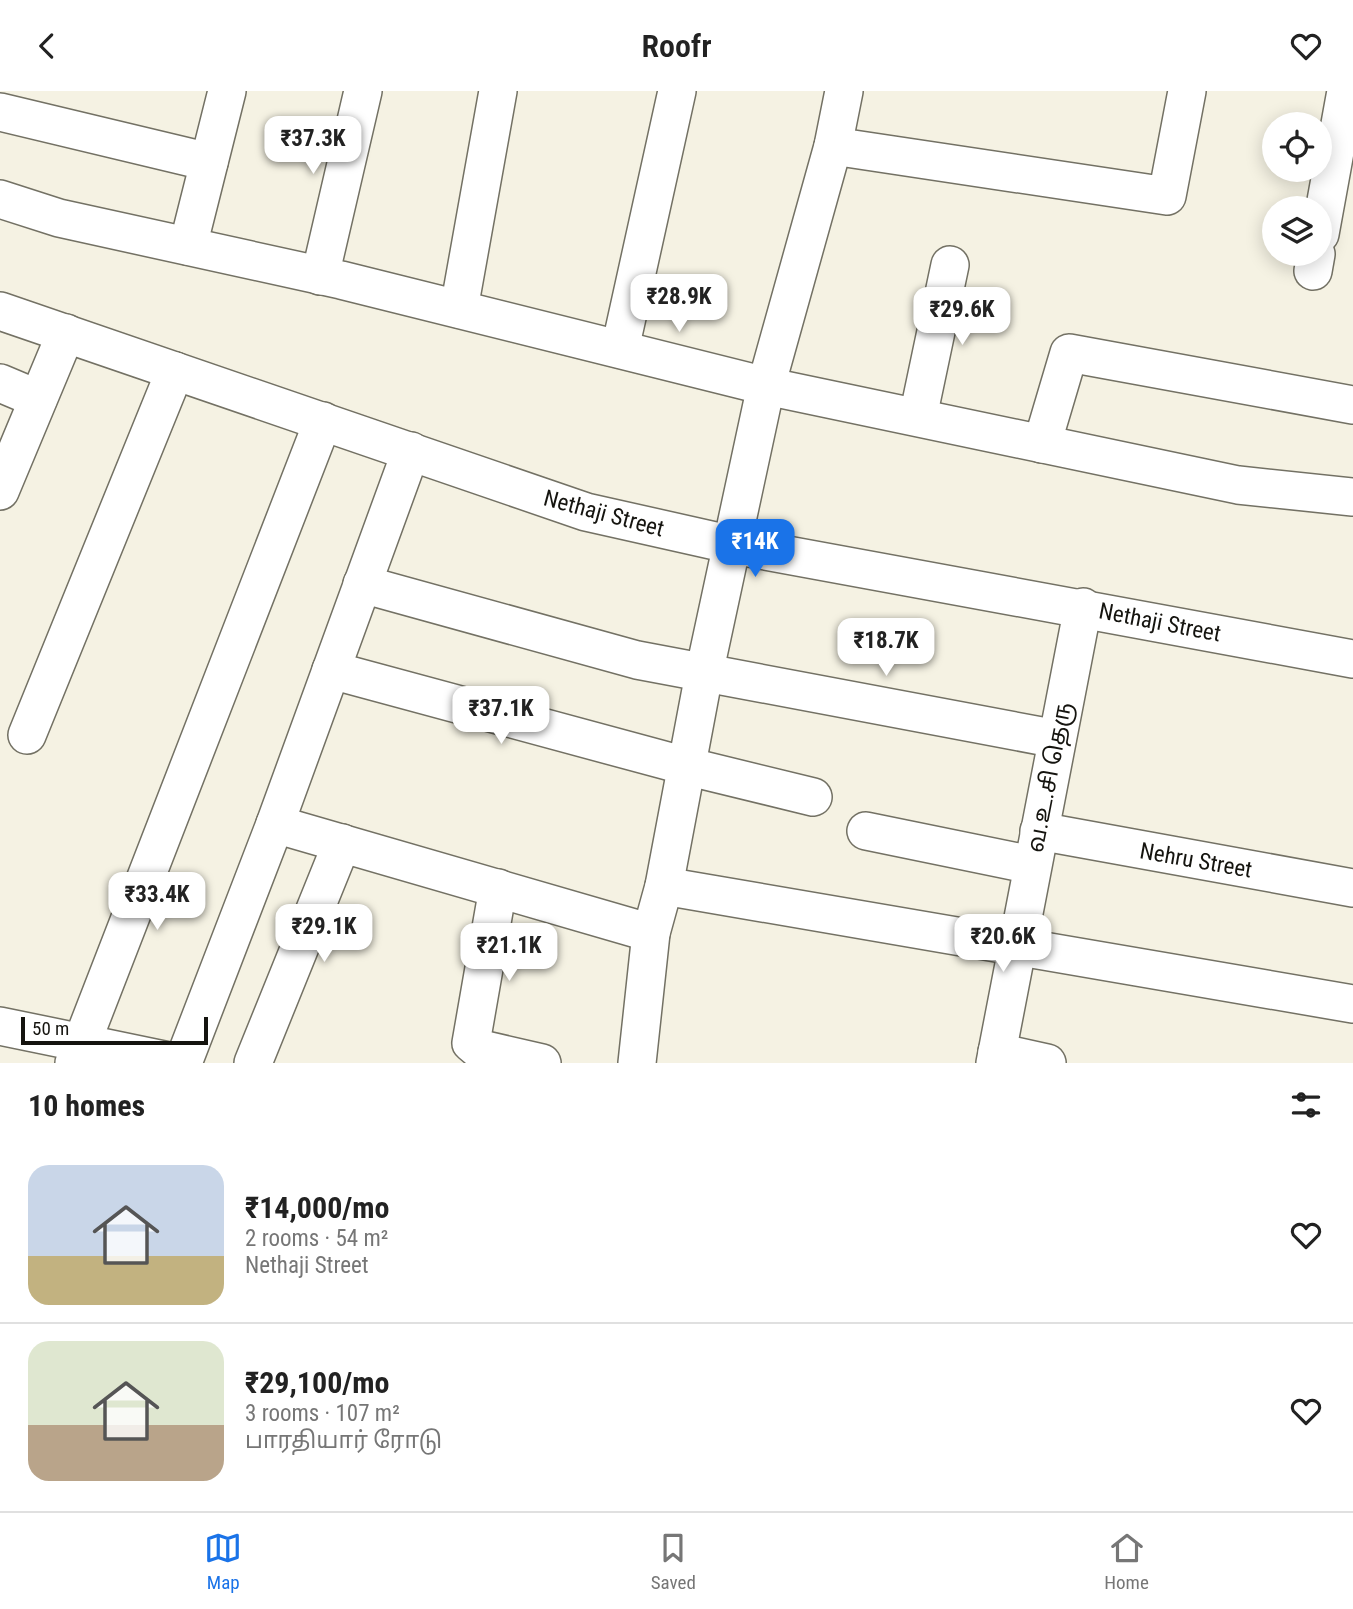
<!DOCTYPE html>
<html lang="en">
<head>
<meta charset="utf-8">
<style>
	body { margin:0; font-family:"Roboto Condensed","Noto Sans Tamil",sans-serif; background:#f6f6f6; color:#222; height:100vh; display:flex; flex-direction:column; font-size:26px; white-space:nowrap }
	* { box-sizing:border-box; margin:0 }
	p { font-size:23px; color:#767676 }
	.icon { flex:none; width:38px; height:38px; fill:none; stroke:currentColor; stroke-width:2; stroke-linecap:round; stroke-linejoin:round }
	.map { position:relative; height:972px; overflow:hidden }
	.panel { display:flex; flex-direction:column; background:#fff; flex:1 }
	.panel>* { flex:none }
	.controls { position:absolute; left:1262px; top:21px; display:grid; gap:14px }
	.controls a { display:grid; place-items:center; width:70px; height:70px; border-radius:50%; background:#fff; box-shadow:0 4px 18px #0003; font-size:35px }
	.scale { position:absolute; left:21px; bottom:18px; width:187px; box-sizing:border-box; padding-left:7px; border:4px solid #15140f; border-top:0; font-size:19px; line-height:24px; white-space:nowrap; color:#15140f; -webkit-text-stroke:5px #fff; paint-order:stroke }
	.price { position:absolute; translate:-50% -60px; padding:0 16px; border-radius:14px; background:#fff; color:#222; font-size:23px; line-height:46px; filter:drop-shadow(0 2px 4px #0008) }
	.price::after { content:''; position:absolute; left:50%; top:42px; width:21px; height:16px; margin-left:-10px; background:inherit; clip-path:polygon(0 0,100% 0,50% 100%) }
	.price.current { background:#1a73e8; color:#fff }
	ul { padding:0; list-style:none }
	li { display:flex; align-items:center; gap:21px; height:175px; padding:0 28px }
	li+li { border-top:2px solid #e0e0e0 }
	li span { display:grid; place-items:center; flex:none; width:196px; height:140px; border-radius:21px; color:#555 }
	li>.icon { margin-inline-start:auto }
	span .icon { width:84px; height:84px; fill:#fffc; stroke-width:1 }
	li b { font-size:30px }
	h2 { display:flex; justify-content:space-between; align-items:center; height:84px; padding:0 28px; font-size:30px }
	header { display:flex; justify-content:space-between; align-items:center; height:91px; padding:0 28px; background:#fff; font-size:32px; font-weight:600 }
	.menu { display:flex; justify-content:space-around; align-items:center; height:98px; border-top:2px solid #e0e0e0; background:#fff; font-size:19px; color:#767676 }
	.menu a { display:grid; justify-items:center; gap:4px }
	.menu .current { color:#1a73e8 }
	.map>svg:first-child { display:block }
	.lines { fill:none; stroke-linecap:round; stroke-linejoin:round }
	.minor-casing { stroke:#737164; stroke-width:40 }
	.minor { stroke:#fff; stroke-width:37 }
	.labels { text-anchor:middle; stroke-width:5; stroke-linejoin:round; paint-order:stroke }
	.street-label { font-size:23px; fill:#15140f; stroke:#fff }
</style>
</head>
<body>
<header><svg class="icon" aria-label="back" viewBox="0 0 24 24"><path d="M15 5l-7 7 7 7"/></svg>Roofr<svg class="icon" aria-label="heart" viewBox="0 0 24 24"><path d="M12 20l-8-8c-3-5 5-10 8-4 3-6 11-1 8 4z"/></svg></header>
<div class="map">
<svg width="1353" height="972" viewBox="0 0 1353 972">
	<rect width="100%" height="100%" fill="#f5f2e3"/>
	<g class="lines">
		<!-- minor casing -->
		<g class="minor-casing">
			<g id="minor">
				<path d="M0,21L209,71"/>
				<path d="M833,55L1167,105L1187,0"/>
				<path d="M0,108L59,127L341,189L766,295L1238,394L1353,406"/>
				<path d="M1320,143L1346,0"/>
				<path d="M188,155L227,0"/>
				<path d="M1313,180L1316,163"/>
				<path d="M320,185L363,0"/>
				<path d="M459,218L498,0"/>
				<path d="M0,220L586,421L733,454L1353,568"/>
				<path d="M620,258L677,0"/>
				<path d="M0,292L38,308"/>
				<path d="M918,326L950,174"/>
				<path d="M1042,353L1069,262L1353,314"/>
				<path d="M0,400L66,242"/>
				<path d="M362,493L637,569L1057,648"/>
				<path d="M331,579L686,675L813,706"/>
				<path d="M27,644L175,280"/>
				<path d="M275,733L651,842"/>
				<path d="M866,740L1032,774"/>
				<path d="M1039,740L1353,797"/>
				<path d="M664,795L1353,913"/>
				<path d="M498,797L471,952L477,957L542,972"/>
				<path d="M0,935L179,972"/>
				<path d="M997,961L1047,972"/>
				<path d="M74,972L323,330"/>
				<path d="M183,972L275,733L411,360"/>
				<path d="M253,972L342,752"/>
				<path d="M637,972L651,842L664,795L704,583L766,295L833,55L844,0"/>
				<path d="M995,972L1083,516"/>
			</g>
		</g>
		<!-- minor -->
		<use href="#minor" class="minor"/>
	</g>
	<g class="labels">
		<!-- street labels -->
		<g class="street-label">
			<text transform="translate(604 422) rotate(15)" y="8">Nethaji Street</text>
			<text transform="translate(1160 531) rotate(11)" y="8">Nethaji Street</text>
			<text transform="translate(1049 686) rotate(-79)" y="8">வ.உ.சி தெரு</text>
			<text transform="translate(1196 769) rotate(10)" y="8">Nehru Street</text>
		</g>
	</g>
</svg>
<div class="controls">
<a><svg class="icon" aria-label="locate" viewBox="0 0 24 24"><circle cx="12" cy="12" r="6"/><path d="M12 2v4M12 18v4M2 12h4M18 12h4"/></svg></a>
<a><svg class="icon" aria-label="layers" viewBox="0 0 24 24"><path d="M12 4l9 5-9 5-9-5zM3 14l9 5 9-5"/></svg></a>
</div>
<div class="scale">50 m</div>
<b class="price" style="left:313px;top:85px">₹37.3K</b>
<b class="price" style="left:679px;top:243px">₹28.9K</b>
<b class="price" style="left:962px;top:256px">₹29.6K</b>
<b class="price current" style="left:755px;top:488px">₹14K</b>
<b class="price" style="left:886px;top:587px">₹18.7K</b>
<b class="price" style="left:501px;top:655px">₹37.1K</b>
<b class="price" style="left:157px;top:841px">₹33.4K</b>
<b class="price" style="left:324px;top:873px">₹29.1K</b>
<b class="price" style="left:1003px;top:883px">₹20.6K</b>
<b class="price" style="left:509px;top:892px">₹21.1K</b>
</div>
<section class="panel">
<h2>10 homes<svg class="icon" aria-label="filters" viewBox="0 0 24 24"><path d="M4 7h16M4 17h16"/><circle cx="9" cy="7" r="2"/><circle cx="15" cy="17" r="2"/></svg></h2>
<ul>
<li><span style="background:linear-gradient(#c9d6e8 65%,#c2b280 0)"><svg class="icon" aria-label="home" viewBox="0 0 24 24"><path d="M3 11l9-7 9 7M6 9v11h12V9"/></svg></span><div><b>₹14,000/mo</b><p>2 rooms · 54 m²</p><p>Nethaji Street</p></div><svg class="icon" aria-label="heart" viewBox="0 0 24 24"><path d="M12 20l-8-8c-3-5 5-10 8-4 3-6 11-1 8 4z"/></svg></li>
<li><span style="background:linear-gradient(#dfe7d0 60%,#b9a48a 0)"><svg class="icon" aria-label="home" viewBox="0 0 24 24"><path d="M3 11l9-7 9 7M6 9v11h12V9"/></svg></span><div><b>₹29,100/mo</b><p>3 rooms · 107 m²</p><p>பாரதியார் ரோடு</p></div><svg class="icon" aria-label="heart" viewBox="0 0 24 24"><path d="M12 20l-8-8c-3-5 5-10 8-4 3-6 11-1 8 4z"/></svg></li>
</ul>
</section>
<nav class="menu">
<a class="current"><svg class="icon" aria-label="map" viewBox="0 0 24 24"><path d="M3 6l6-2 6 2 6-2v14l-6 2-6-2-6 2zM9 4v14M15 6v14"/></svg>Map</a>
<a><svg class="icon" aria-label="saved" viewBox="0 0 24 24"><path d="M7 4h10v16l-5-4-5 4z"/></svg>Saved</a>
<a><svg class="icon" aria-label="home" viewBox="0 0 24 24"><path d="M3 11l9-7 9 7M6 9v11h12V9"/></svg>Home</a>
</nav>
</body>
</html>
